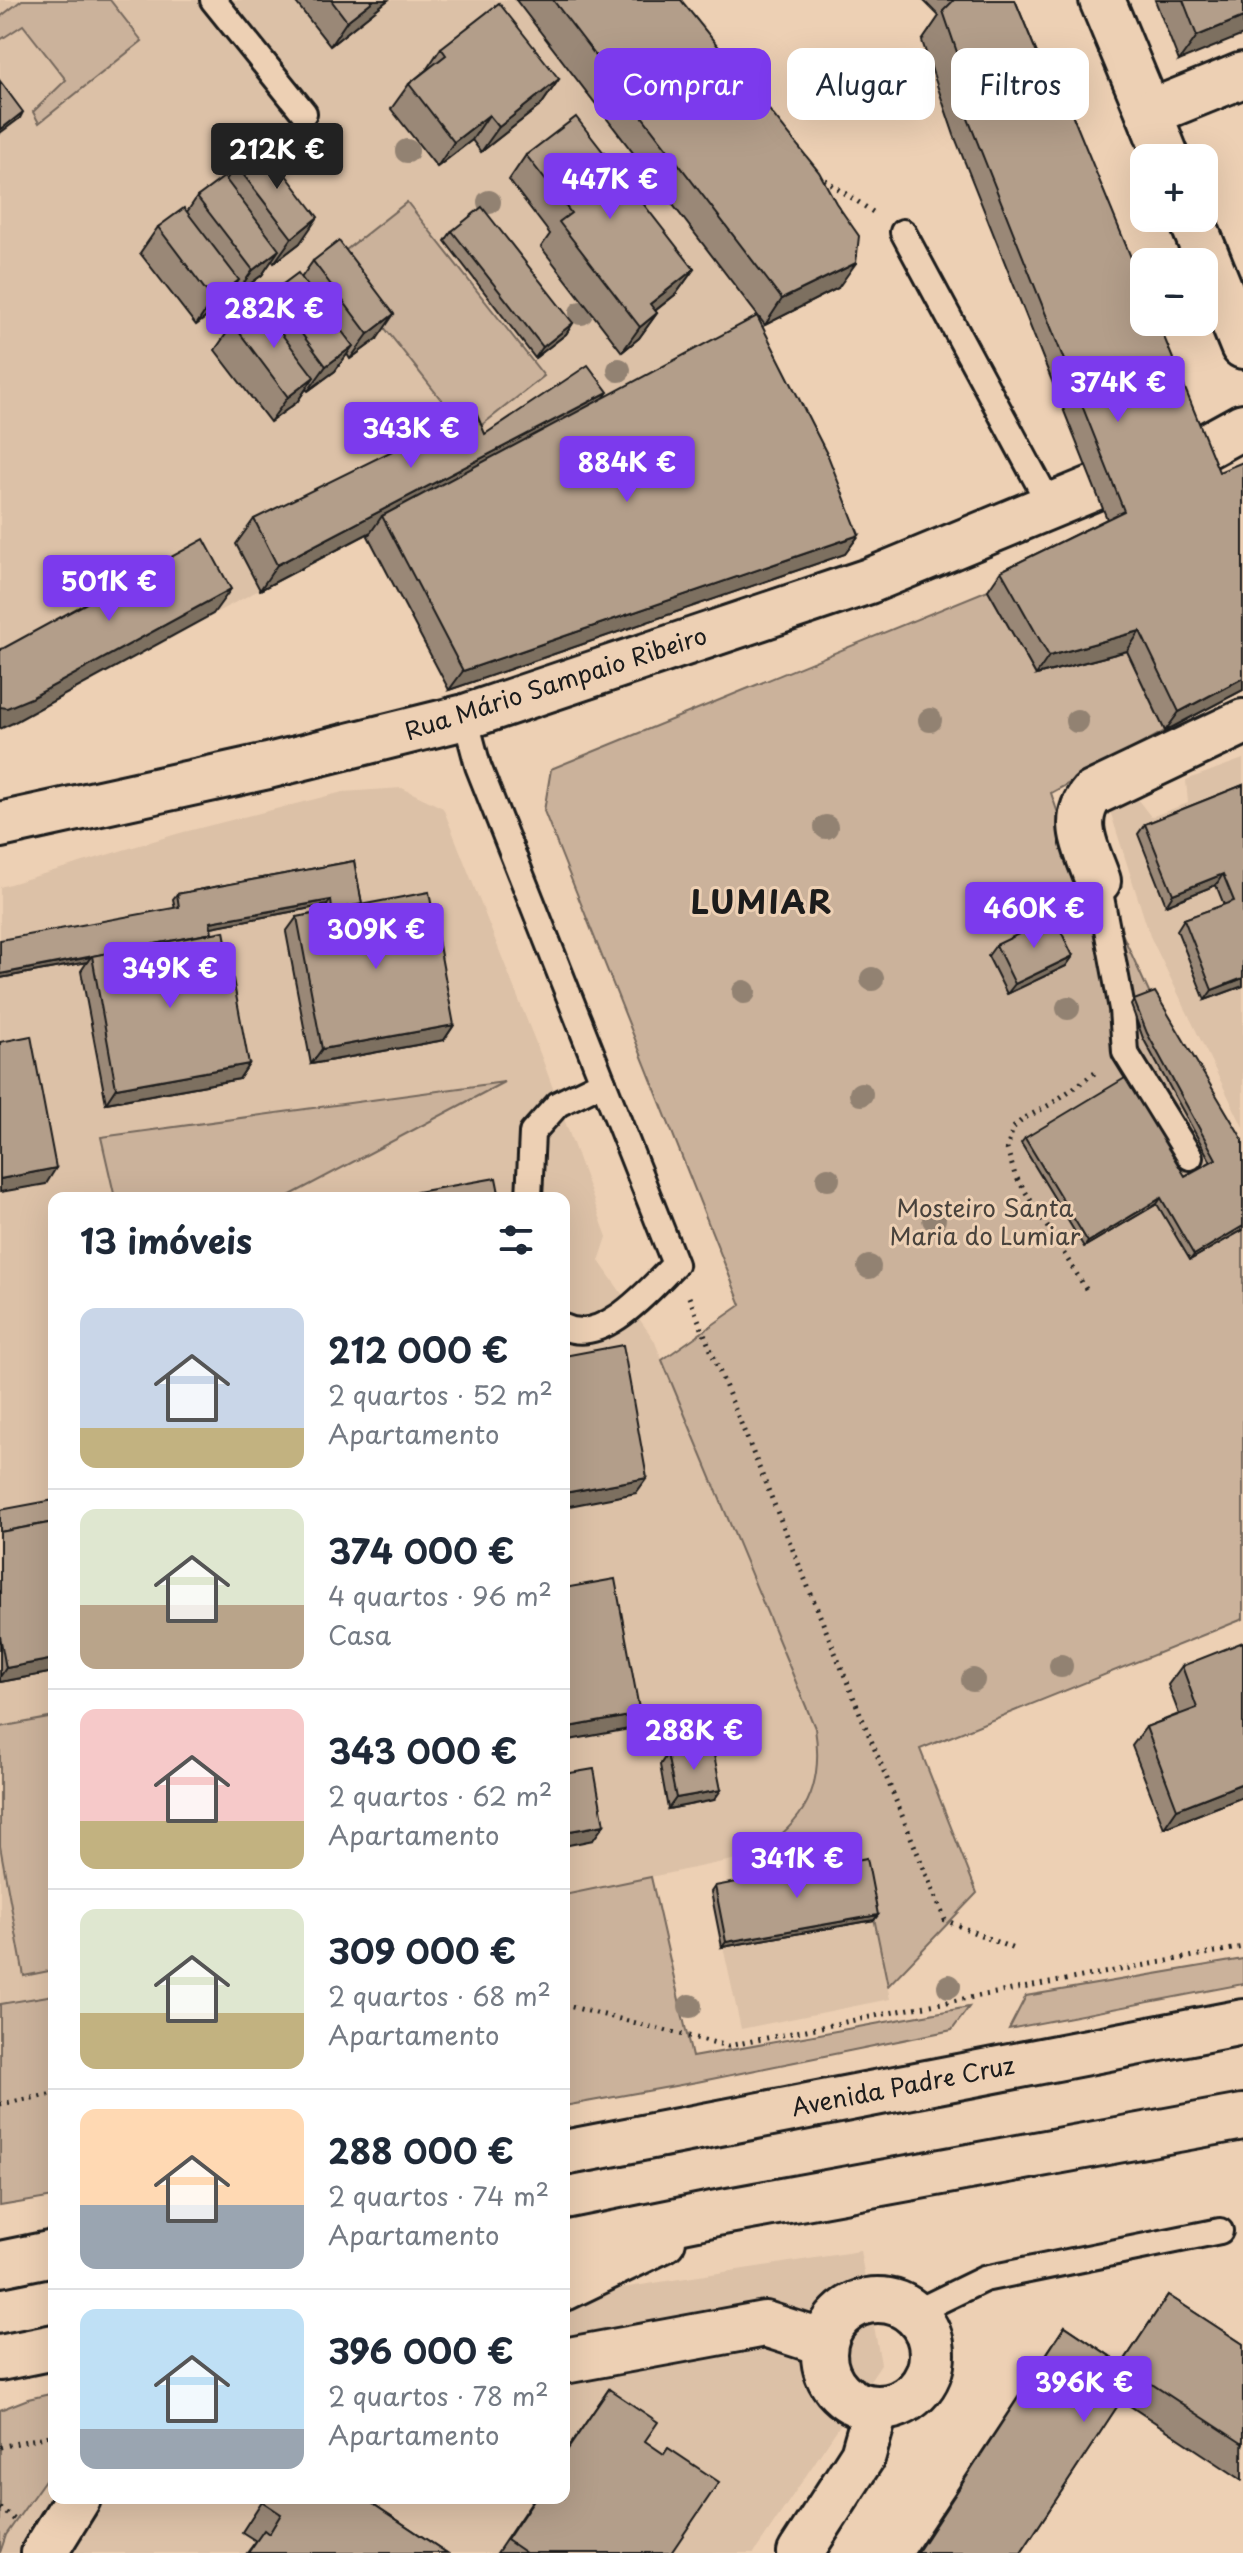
<!DOCTYPE html>
<html lang="pt">
<head>
<meta charset="utf-8">
<style>
	body { margin:0; font-family:"Playpen Sans",sans-serif; background:#f6f6f7; color:#1f2937; height:100vh; display:flex; flex-direction:column; font-size:30px; white-space:nowrap }
	* { box-sizing:border-box; margin:0 }
	p { font-size:26px; color:#747a83 }
	.icon { flex:none; width:44px; height:44px; fill:none; stroke:currentColor; stroke-width:2; stroke-linecap:round; stroke-linejoin:round }
	.map { position:relative; flex:1; overflow:hidden }
	.panel { position:absolute; left:48px; top:1192px; width:522px; height:1312px; display:flex; flex-direction:column; background:#fff; border-radius:16px; box-shadow:0 8px 32px #0002 }
	.panel>* { flex:none }
	.top-card { position:absolute; left:594px; top:48px; width:528px; height:72px; display:flex; gap:16px }
	.controls { position:absolute; left:1130px; top:144px; display:grid; gap:16px }
	.controls a { display:grid; place-items:center; width:88px; height:88px; border-radius:16px; background:#fff; box-shadow:0 8px 32px #0002; font-size:40px }
	.price { position:absolute; translate:-50% -68px; padding:0 18px; border-radius:8px; background:#7c3aed; color:#fff; font-size:26px; line-height:52px; filter:drop-shadow(0 2px 4px #0008) }
	.price::after { content:''; position:absolute; left:50%; top:48px; width:24px; height:18px; margin-left:-12px; background:inherit; clip-path:polygon(0 0,100% 0,50% 100%) }
	.price.active { background:#222; color:#fff }
	ul { padding:0; list-style:none }
	li { display:flex; align-items:center; gap:24px; height:200px; padding:0 32px }
	li+li { border-top:2px solid #e0e1e3 }
	li span { display:grid; place-items:center; flex:none; width:224px; height:160px; border-radius:16px; color:#555 }
	li>.icon { margin-inline-start:auto }
	span .icon { width:96px; height:96px; fill:#fffc; stroke-width:1 }
	li b { font-size:34px }
	h2 { display:flex; justify-content:space-between; align-items:center; height:96px; padding:0 32px; font-size:34px }
	.tag { padding:0 28px; border-radius:16px; background:#fff; box-shadow:0 8px 32px #0002; font-size:28px; line-height:72px }
	.tag.active { background:#7c3aed; color:#fff }
	.map>svg:first-child { display:block }
	.built { fill:#dcc1a7 }
	.green { fill:#cbb29b; stroke:#74675c; stroke-width:2 }
	.lines { fill:none; stroke-linecap:round; stroke-linejoin:round }
	.service-casing { stroke:#1c1c1c; stroke-width:30 }
	.minor-casing { stroke:#1c1c1c; stroke-width:50 }
	.trunk-casing { stroke:#1c1c1c; stroke-width:50 }
	.path { stroke:#1c1c1c; stroke-width:5; stroke-dasharray:2 6; stroke-linecap:butt }
	.service { stroke:#edd0b4; stroke-width:24 }
	.minor { stroke:#edd0b4; stroke-width:44 }
	.trunk { stroke:#edd0b4; stroke-width:44 }
	.tree { fill:#928272 }
	.wall { fill:#9a8877; stroke:#1c1c1c; stroke-width:2 }
	.shaded-wall { fill:#7d6f61; stroke:#1c1c1c; stroke-width:2 }
	.building { fill:#b39e8a; stroke:#1c1c1c; stroke-width:2 }
	.labels { text-anchor:middle; stroke-width:6; stroke-linejoin:round; paint-order:stroke }
	.street-label { font-size:24px; fill:#1c1c1c; stroke:#edd0b4 }
	.park-label { font-size:24px; fill:#48423c; stroke:#edd0b4 }
	.district-label { font-size:32px; font-weight:bold; letter-spacing:2px; fill:#1c1c1c; stroke:#edd0b4 }
</style>
</head>
<body>
<div class="map">
<svg width="1243" height="2553" viewBox="0 0 1243 2553">
	<rect width="100%" height="100%" fill="#edd0b4"/>
	<filter id="ink" filterUnits="userSpaceOnUse"><feTurbulence type="fractalNoise" baseFrequency=".0125" numOctaves="2"/><feDisplacementMap in="SourceGraphic" scale="16" xChannelSelector="R" yChannelSelector="G"/><feConvolveMatrix kernelMatrix="1 2 1 2 8 2 1 2 1" color-interpolation-filters="sRGB"/></filter>
	<g filter="url(#ink)">
		<!-- built -->
		<g class="built">
			<path d="M0,0H642L838,288L213,614L0,729Z"/>
			<path d="M1243,759V1127L1150,936L1110,811L1135,796L1151,817L1188,803L1186,780Z"/>
			<path d="M402,788L443,808L543,1061L607,1237L599,1261L654,1340L815,1728L818,1770L813,1790L803,1811L790,1828L756,1852L737,1859L564,1895V1198H54V1997L0,2008V887L180,833L343,792Z"/>
			<path d="M863,1864L890,1999L741,2029L711,1892Z"/>
			<path d="M860,2251L881,2364L754,2553H2L6,2535L54,2467V2498H564V2297Z"/>
		</g>
		<!-- green -->
		<g class="green">
			<path d="M22,0H110L142,41L39,123L33,112L66,80L23,25L0,40V17Z"/>
			<path d="M407,202L544,376L469,435L332,261Z"/>
			<path d="M988,590L1036,675L1127,651L1165,731L1051,793L1083,886L1115,918L1151,997L1243,1152V1619L920,1749L977,1893L888,1986L863,1864L763,1882L756,1852C806,1823 824,1786 815,1728L662,1360L741,1305L544,811L551,769Z"/>
			<path d="M504,1082L285,1198H115L101,1137Z"/>
			<path d="M54,1717V1970L24,1976L0,1846V1727Z"/>
			<path d="M651,1877L692,2057L969,2007L952,2030L697,2082L564,2106V1895Z"/>
			<path d="M1243,1959V1984L1009,2029L1026,1996Z"/>
			<path d="M54,1995V2197L0,2206V2004Z"/>
			<path d="M54,2393V2467L6,2535L0,2553V2410L28,2399Z"/>
		</g>
		<g class="lines">
			<!-- service casing -->
			<g class="service-casing">
				<g id="service">
					<path d="M213,0L304,113"/>
					<path d="M903,232L1050,505"/>
					<path d="M465,717L478,766L675,1264C650,1289 603,1346 564,1327"/>
					<path d="M1098,881L1122,1009L1125,1052L1190,1157"/>
					<path d="M529,1198L532,1133L558,1104L603,1082"/>
					<path d="M914,2313L984,2279L1220,2231"/>
				</g>
			</g>
			<!-- minor casing -->
			<g class="minor-casing">
				<g id="minor">
					<path d="M1102,0L1149,113"/>
					<path d="M1167,158L1149,113L1243,75"/>
					<path d="M1191,218L1243,346"/>
					<path d="M1190,455L1243,426"/>
					<path d="M0,825L268,766L465,717L869,581L1094,488"/>
					<path d="M1098,881C1088,852 1069,821 1092,794L1243,722"/>
					<circle cx="878" cy="2354" r="54"/>
					<path d="M564,2361L765,2324L824,2343"/>
					<path d="M44,2553L78,2498"/>
					<path d="M800,2553L863,2455L876,2409"/>
				</g>
			</g>
			<!-- trunk casing -->
			<g class="trunk-casing">
				<g id="trunk">
					<path d="M564,2153L1243,2022"/>
					<path d="M564,2244L717,2213L1243,2117"/>
					<path d="M0,2264L54,2253"/>
					<path d="M564,2288L663,2240"/>
					<path d="M0,2358L54,2347"/>
				</g>
			</g>
			<!-- path -->
			<g class="path">
				<path d="M818,175L876,214"/>
				<path d="M1086,1289L1015,1175L1007,1149L1013,1128L1023,1119L1051,1104L1099,1070"/>
				<path d="M689,1297L945,1920L1016,1950"/>
				<path d="M564,2005L728,2046L904,2010L1243,1947"/>
				<path d="M0,2104L54,2094"/>
				<path d="M0,2447L54,2435"/>
				<path d="M0,2508L15,2520"/>
			</g>
			<!-- service -->
			<use href="#service" class="service"/>
			<!-- minor -->
			<use href="#minor" class="minor"/>
			<!-- trunk -->
			<use href="#trunk" class="trunk"/>
		</g>
		<!-- trees -->
		<g class="tree">
			<circle cx="407" cy="151" r="12"/>
			<circle cx="489" cy="202" r="12"/>
			<circle cx="581" cy="313" r="12"/>
			<circle cx="619" cy="370" r="12"/>
			<circle cx="930" cy="720" r="12"/>
			<circle cx="1077" cy="721" r="12"/>
			<circle cx="826" cy="827" r="12"/>
			<circle cx="872" cy="979" r="12"/>
			<circle cx="744" cy="992" r="12"/>
			<circle cx="1068" cy="1008" r="12"/>
			<circle cx="861" cy="1094" r="12"/>
			<circle cx="828" cy="1179" r="12"/>
			<circle cx="934" cy="1219" r="12"/>
			<circle cx="869" cy="1267" r="12"/>
			<circle cx="1061" cy="1666" r="12"/>
			<circle cx="973" cy="1680" r="12"/>
			<circle cx="949" cy="1986" r="12"/>
			<circle cx="690" cy="2006" r="12"/>
		</g>
		<!-- wall -->
		<g class="wall">
			<path d="M294,0H388L330,46Z"/>
			<path d="M516,0H681L838,288L765,325Z"/>
			<path d="M923,0H1015L1045,73L1037,84L1243,690L1165,731L1127,651L1036,675L988,590L1001,571L1107,519L954,135L922,41L939,16Z"/>
			<path d="M1155,0H1243L1179,61Z"/>
			<path d="M441,48L559,79L541,105L481,152L472,140L437,167L391,109L409,84L426,70Z"/>
			<path d="M526,155L694,269L676,294L655,311L657,313L639,338L622,352L541,247L550,234L509,180Z"/>
			<path d="M236,165L300,243L274,263L272,260L262,275L235,295L232,291L222,305L196,325L140,253L158,227L187,212L197,197L226,180Z"/>
			<path d="M452,231L573,323L566,334L535,358L445,241Z"/>
			<path d="M313,261L377,339L350,359L347,354L335,371L308,391L306,389L297,402L270,422L215,350L233,324L261,307L271,293L301,278Z"/>
			<path d="M603,398L859,535L845,554L449,690L368,536L371,532L260,590L236,544L254,519L485,434Z"/>
			<path d="M1243,785V986L1205,1000L1177,930L1184,919L1224,905L1216,885L1166,905L1138,834L1145,824Z"/>
			<path d="M354,861L362,904L454,1025L444,1040L311,1064L286,932L297,917L328,911L327,905L210,927L249,1064L239,1079L106,1103L81,971L87,962L0,978L175,908L173,899L177,894Z"/>
			<path d="M996,945L1073,956L1066,966L1007,994L988,956Z"/>
			<path d="M1134,1000L1243,1140V1230L1190,1260L1157,1204L1084,1247L1021,1143L1025,1138L1185,1176L1211,1162L1143,1038L1131,1005Z"/>
			<path d="M0,1510L54,1672L0,1682Z"/>
			<path d="M1182,1666L1243,1797L1164,1828L1132,1746L1146,1727L1179,1714L1168,1685Z"/>
			<path d="M667,1754L714,1800L668,1809L660,1765Z"/>
			<path d="M715,1886L878,1915L874,1920L722,1947L711,1892Z"/>
			<path d="M1168,2295L1243,2344L1242,2480L1121,2400L1021,2553H915L1065,2326L1122,2364Z"/>
			<path d="M609,2389L645,2441L671,2553H497L534,2498H564V2454Z"/>
			<path d="M264,2498H364L447,2553H247L256,2541L242,2532Z"/>
		</g>
		<!-- shaded-wall -->
		<g class="shaded-wall">
			<path d="M374,0H388L330,46L347,21Z"/>
			<path d="M1243,17V35L1179,61L1197,36Z"/>
			<path d="M1045,73L1024,103L967,116L975,105Z"/>
			<path d="M559,79L541,105L481,152L499,127Z"/>
			<path d="M23,112L20,118L0,133V130Z"/>
			<path d="M489,115L472,140L437,167L454,142Z"/>
			<path d="M318,217L300,243L274,263L292,238Z"/>
			<path d="M279,250L262,275L235,295L253,270Z"/>
			<path d="M856,263L838,288L765,325L782,299Z"/>
			<path d="M694,269L676,294L638,324L650,304Z"/>
			<path d="M239,280L222,305L196,325L213,300Z"/>
			<path d="M657,313L639,338L622,352L640,327Z"/>
			<path d="M394,314L377,339L350,359L368,334Z"/>
			<path d="M573,323L566,334L535,358L543,347Z"/>
			<path d="M353,346L335,371L308,391L326,366Z"/>
			<path d="M314,377L297,402L270,422L288,397Z"/>
			<path d="M608,392L590,417L382,516L371,532L260,590L277,565Z"/>
			<path d="M859,535L845,554L449,690L463,671Z"/>
			<path d="M231,589L213,614L13,723L0,729V707Z"/>
			<path d="M1140,631L1127,651L1036,675L1049,656Z"/>
			<path d="M1243,678V690L1165,731L1179,712Z"/>
			<path d="M1223,874L1216,885L1166,905L1173,894Z"/>
			<path d="M331,900L327,905L206,928L210,922Z"/>
			<path d="M1073,956L1066,966L1007,994L1015,984Z"/>
			<path d="M91,957L87,962L0,978V974Z"/>
			<path d="M1243,978V986L1205,1000L1212,990Z"/>
			<path d="M454,1025L444,1040L311,1064L322,1049Z"/>
			<path d="M249,1064L239,1079L106,1103L116,1088Z"/>
			<path d="M56,1168L46,1184L0,1192V1179Z"/>
			<path d="M1161,1198L1157,1204L1084,1247L1088,1242Z"/>
			<path d="M1243,1226V1230L1190,1260L1194,1255Z"/>
			<path d="M647,1478L636,1493L564,1507V1493Z"/>
			<path d="M54,1659V1672L0,1682V1677L6,1668Z"/>
			<path d="M640,1714L629,1729L564,1741V1728Z"/>
			<path d="M1243,1783V1797L1164,1828L1177,1809Z"/>
			<path d="M721,1790L714,1800L668,1809L676,1798Z"/>
			<path d="M604,1825L593,1840L564,1846V1832Z"/>
			<path d="M878,1915L874,1920L722,1947L726,1942Z"/>
		</g>
		<!-- building -->
		<g class="building">
			<path d="M331,0H374L347,21Z"/>
			<path d="M553,0H681L819,172L836,203L859,236L856,263L782,299Z"/>
			<path d="M954,0H1015L1045,73L975,105L943,11Z"/>
			<path d="M1183,0H1243V17L1197,36Z"/>
			<path d="M499,3L559,79L499,127L489,115L454,142L409,84L446,55L441,48Z"/>
			<path d="M1056,75L1144,289V322H1158L1219,472L1243,462V678L1179,712L1140,631L1049,656L1001,571L1124,511L967,116Z"/>
			<path d="M0,81L23,112L0,130Z"/>
			<path d="M576,117L694,269L650,304L657,313L640,327L559,222L571,213L526,155Z"/>
			<path d="M263,145L318,217L292,238L236,165Z"/>
			<path d="M224,177L279,250L253,270L197,197Z"/>
			<path d="M482,207L573,323L543,347L452,231Z"/>
			<path d="M184,208L239,280L213,300L158,227Z"/>
			<path d="M339,241L394,314L368,334L313,261Z"/>
			<path d="M298,273L353,346L326,366L271,293Z"/>
			<path d="M259,304L314,377L288,397L233,324Z"/>
			<path d="M757,316L828,456L859,535L463,671L382,516Z"/>
			<path d="M588,365L608,392L277,565L254,519L475,410L485,434Z"/>
			<path d="M204,539L231,589L31,698L7,708L0,707V649L4,648Z"/>
			<path d="M1243,785V978L1212,990L1184,919L1234,901L1223,874L1173,894L1145,824Z"/>
			<path d="M354,861L362,904L332,910L331,900L210,922L212,933L0,974V940L179,907L177,894Z"/>
			<path d="M429,892L454,1025L322,1049L297,917Z"/>
			<path d="M1054,917L1073,956L1015,984L996,945Z"/>
			<path d="M224,931L249,1064L116,1088L92,956Z"/>
			<path d="M1155,992L1243,1140V1226L1194,1255L1161,1198L1088,1242L1025,1138L1125,1078L1185,1176L1216,1159L1147,1033L1134,1000Z"/>
			<path d="M31,1036L56,1168L0,1179V1042Z"/>
			<path d="M496,1178L500,1198H383Z"/>
			<path d="M623,1345L647,1478L564,1493V1356Z"/>
			<path d="M54,1500V1522L0,1532V1510Z"/>
			<path d="M54,1522V1659L6,1668L0,1636V1532Z"/>
			<path d="M615,1579L640,1714L564,1728V1588Z"/>
			<path d="M1243,1642V1783L1177,1809L1146,1727L1197,1708L1182,1666Z"/>
			<path d="M712,1745L721,1790L676,1798L667,1754Z"/>
			<path d="M594,1769L604,1825L564,1832V1774Z"/>
			<path d="M867,1858L878,1915L726,1942L715,1886Z"/>
			<path d="M1168,2295L1243,2344V2444L1138,2375L1021,2553H917L1065,2326L1122,2364Z"/>
			<path d="M609,2389L658,2422L645,2441L664,2454L668,2448L719,2482L671,2553H526L507,2540L535,2498H564V2455Z"/>
			<path d="M266,2498H364L447,2553H248L264,2530L269,2534L281,2514L263,2502Z"/>
		</g>
	</g>
	<g class="labels">
		<!-- street labels -->
		<g class="street-label">
			<text transform="translate(556 684) rotate(-18)" y="8">Rua Mário Sampaio Ribeiro</text>
			<text transform="translate(903 2087) rotate(-11)" y="8">Avenida Padre Cruz</text>
		</g>
		<!-- park labels -->
		<g class="park-label">
			<text x="985" y="1217">Mosteiro Santa<tspan x="985" dy="28">Maria do Lumiar</tspan></text>
		</g>
		<!-- district labels -->
		<g class="district-label">
			<text x="762" y="914">LUMIAR</text>
		</g>
	</g>
</svg>
<div class="controls">
<a>+</a>
<a>−</a>
</div>
<b class="price active" style="left:277px;top:191px">212K €</b>
<b class="price" style="left:610px;top:221px">447K €</b>
<b class="price" style="left:274px;top:350px">282K €</b>
<b class="price" style="left:1118px;top:424px">374K €</b>
<b class="price" style="left:411px;top:470px">343K €</b>
<b class="price" style="left:627px;top:504px">884K €</b>
<b class="price" style="left:109px;top:623px">501K €</b>
<b class="price" style="left:1034px;top:950px">460K €</b>
<b class="price" style="left:376px;top:971px">309K €</b>
<b class="price" style="left:170px;top:1010px">349K €</b>
<b class="price" style="left:694px;top:1772px">288K €</b>
<b class="price" style="left:797px;top:1900px">341K €</b>
<b class="price" style="left:1084px;top:2424px">396K €</b>
<div class="top-card">
<a class="tag active">Comprar</a>
<a class="tag">Alugar</a>
<a class="tag">Filtros</a>
</div>
<section class="panel">
<h2>13 imóveis<svg class="icon" aria-label="filters" viewBox="0 0 24 24"><path d="M4 7h16M4 17h16"/><circle cx="9" cy="7" r="2"/><circle cx="15" cy="17" r="2"/></svg></h2>
<ul>
<li><span style="background:linear-gradient(#c9d6e8 75%,#c2b280 0)"><svg class="icon" aria-label="home" viewBox="0 0 24 24"><path d="M3 11l9-7 9 7M6 9v11h12V9"/></svg></span><div><b>212 000 €</b><p>2 quartos · 52 m²</p><p>Apartamento</p></div></li>
<li><span style="background:linear-gradient(#dfe7d0 60%,#b9a48a 0)"><svg class="icon" aria-label="home" viewBox="0 0 24 24"><path d="M3 11l9-7 9 7M6 9v11h12V9"/></svg></span><div><b>374 000 €</b><p>4 quartos · 96 m²</p><p>Casa</p></div></li>
<li><span style="background:linear-gradient(#f6c9c9 70%,#c2b280 0)"><svg class="icon" aria-label="home" viewBox="0 0 24 24"><path d="M3 11l9-7 9 7M6 9v11h12V9"/></svg></span><div><b>343 000 €</b><p>2 quartos · 62 m²</p><p>Apartamento</p></div></li>
<li><span style="background:linear-gradient(#dfe7d0 65%,#c2b280 0)"><svg class="icon" aria-label="home" viewBox="0 0 24 24"><path d="M3 11l9-7 9 7M6 9v11h12V9"/></svg></span><div><b>309 000 €</b><p>2 quartos · 68 m²</p><p>Apartamento</p></div></li>
<li><span style="background:linear-gradient(#ffd9b3 60%,#9aa5b1 0)"><svg class="icon" aria-label="home" viewBox="0 0 24 24"><path d="M3 11l9-7 9 7M6 9v11h12V9"/></svg></span><div><b>288 000 €</b><p>2 quartos · 74 m²</p><p>Apartamento</p></div></li>
<li><span style="background:linear-gradient(#bfe0f5 75%,#9aa5b1 0)"><svg class="icon" aria-label="home" viewBox="0 0 24 24"><path d="M3 11l9-7 9 7M6 9v11h12V9"/></svg></span><div><b>396 000 €</b><p>2 quartos · 78 m²</p><p>Apartamento</p></div></li>
</ul>
</section>
</div>
</body>
</html>
